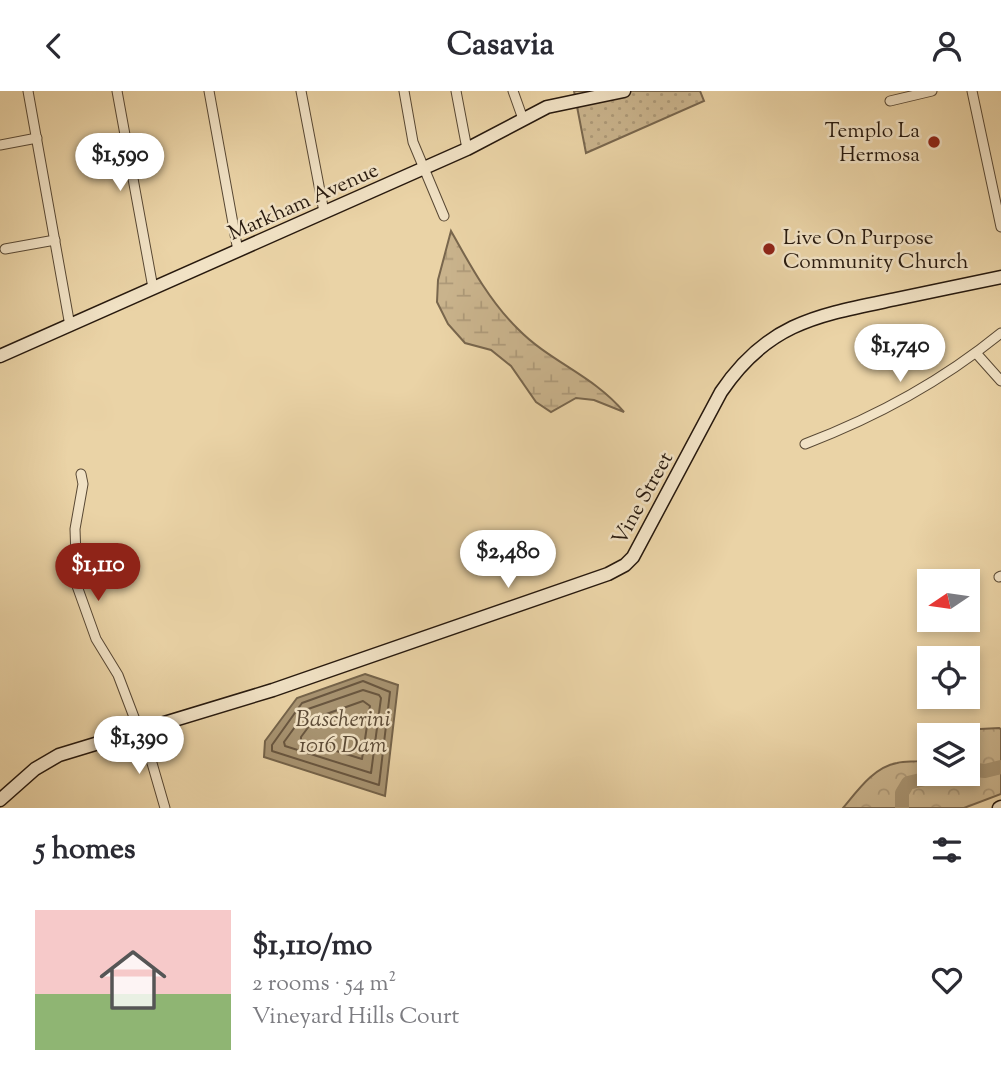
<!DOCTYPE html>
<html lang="en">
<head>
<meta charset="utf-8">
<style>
	body { margin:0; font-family:"Sorts Mill Goudy",serif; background:#f7f7f7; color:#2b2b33; height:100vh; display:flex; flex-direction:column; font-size:26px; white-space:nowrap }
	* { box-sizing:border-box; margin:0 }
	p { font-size:23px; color:#7c7c81 }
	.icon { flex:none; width:38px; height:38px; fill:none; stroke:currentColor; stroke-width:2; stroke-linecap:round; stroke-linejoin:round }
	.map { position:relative; height:717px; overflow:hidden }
	.details { display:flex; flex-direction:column; background:#fff; flex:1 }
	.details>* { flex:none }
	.needle { width:46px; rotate:257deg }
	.fabs { position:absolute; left:917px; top:478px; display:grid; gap:14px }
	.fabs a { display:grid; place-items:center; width:63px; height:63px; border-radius:0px; background:#fff; box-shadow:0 4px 10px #0003; font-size:35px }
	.price { position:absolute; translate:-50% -60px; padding:0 16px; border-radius:24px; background:#fff; color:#222; font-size:23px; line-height:46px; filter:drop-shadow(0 2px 4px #0008) }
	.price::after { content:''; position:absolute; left:50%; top:42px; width:21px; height:16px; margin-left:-10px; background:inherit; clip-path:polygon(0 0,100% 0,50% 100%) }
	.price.active { background:#8f2418; color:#fff }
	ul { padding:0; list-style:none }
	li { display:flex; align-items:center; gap:21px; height:175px; padding:0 35px }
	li+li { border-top:2px solid #e1e1e2 }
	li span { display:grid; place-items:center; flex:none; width:196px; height:140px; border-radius:0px; color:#555 }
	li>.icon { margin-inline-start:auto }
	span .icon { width:84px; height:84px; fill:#fffc; stroke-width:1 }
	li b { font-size:30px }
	h2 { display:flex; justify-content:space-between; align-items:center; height:84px; padding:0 35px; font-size:30px }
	header { display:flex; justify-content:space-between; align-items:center; height:91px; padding:0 35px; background:#fff; font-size:32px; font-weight:800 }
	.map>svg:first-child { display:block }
	.forest { fill:url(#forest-crowns); stroke:#78664d; stroke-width:2 }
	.wetland { fill:url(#wetland-marsh); stroke:#78664d; stroke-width:2 }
	.park { fill:url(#park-dots); stroke:#78664d; stroke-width:2 }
	.water { fill:#a89472; stroke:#74634a; stroke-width:2 }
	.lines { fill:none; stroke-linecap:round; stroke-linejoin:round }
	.shore { stroke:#685640; stroke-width:2 }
	.river { stroke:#a89472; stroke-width:14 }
	.street-casing { stroke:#584834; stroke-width:11 }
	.secondary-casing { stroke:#27190e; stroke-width:15 }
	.street { stroke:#f1e2c5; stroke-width:9 }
	.secondary { stroke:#f1e2c5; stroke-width:12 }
	.poi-dot { fill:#8f2418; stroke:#f1e2c5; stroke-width:2.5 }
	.labels { text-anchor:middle; stroke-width:5; stroke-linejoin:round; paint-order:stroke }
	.poi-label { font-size:21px; fill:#27190e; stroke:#f1e2c5; text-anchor:end }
	.street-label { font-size:21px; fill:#27190e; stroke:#f1e2c5 }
	.water-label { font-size:23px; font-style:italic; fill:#5b4a36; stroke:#f1e2c5 }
</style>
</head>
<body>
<header><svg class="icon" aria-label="back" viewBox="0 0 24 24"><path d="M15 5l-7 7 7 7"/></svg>Casavia<svg class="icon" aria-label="person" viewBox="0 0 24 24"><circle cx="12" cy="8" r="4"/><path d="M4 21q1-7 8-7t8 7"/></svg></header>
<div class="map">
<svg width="1001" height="717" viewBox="0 0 1001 717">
	<defs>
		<pattern id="forest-crowns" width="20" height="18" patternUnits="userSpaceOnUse" patternTransform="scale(1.75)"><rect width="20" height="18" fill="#c9b38c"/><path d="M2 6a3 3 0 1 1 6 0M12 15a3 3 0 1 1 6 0" fill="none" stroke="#ad9978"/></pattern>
		<pattern id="wetland-marsh" width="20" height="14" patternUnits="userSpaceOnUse" patternTransform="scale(1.75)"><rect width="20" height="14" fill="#c9b38c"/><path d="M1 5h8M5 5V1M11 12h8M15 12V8" fill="none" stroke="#ad9978"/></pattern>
		<pattern id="park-dots" width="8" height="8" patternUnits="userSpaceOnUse" patternTransform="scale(1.75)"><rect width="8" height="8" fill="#c9b38c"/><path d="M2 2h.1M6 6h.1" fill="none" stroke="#ad9978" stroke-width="1.8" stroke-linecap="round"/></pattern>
	</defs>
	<rect width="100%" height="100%" fill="#ead3a6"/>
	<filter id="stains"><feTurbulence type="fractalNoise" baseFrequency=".00286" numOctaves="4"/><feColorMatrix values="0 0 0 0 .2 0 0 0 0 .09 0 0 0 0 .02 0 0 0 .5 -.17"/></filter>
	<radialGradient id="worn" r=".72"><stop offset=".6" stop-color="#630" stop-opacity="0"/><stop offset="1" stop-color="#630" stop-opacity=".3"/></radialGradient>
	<!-- forest -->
	<path class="forest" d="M999,637L1001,638V703L964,717H843C858,699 874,676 897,672C910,669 919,673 929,666V682H968V644H956L961,639Z"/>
	<!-- wetland -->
	<path class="wetland" d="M451,140C470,174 490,211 518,238C550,271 593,284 624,321L594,309L576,307L551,321L536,311L511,275L491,259L465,252L448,233L437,211L438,189Z"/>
	<!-- park -->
	<path class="park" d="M574,0H700L704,10L586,62Z"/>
	<!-- water -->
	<path class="water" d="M365,583L398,594L385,705L264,666L265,650L297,607Z"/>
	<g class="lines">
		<!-- shore -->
		<g class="shore">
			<path d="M363,590L390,601L379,694L272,660V654L302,612Z"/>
			<path d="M363,599L379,604L381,607L371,682L285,655L284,651L308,618Z"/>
			<path d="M363,610L370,615L362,668L301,649V646L315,627Z"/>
		</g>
		<!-- river -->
		<g class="river">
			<path d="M968,678L985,680L1001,676"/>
			<path d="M902,717V702L908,692L949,682"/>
		</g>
		<!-- street casing -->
		<g class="street-casing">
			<g id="street">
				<path d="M28,0L70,235"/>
				<path d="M117,0L153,197"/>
				<path d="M209,0L238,160"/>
				<path d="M301,0L324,121"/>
				<path d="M404,0L413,51L444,125"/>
				<path d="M456,0L467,58"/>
				<path d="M513,0L523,28"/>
				<path d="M972,0L1001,136"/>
				<path d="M890,10L932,0"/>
				<path d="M0,54L37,47"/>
				<path d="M5,158L55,149"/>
				<path d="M976,262L1001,290"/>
				<path d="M805,353C876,326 941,291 1001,242"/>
				<path d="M81,383L83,393L75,438L77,495L96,548L118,584L137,634L145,648L165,717"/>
				<path d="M999,486L1001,485"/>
			</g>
		</g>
		<!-- secondary casing -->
		<g class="secondary-casing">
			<g id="secondary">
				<path d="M0,265L467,58L547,16L624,0"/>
				<path d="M0,709L35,678L59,664L273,599L608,483L625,474L633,466L721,301C768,231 819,224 896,208C931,201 966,193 1001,186"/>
				<path d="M999,717L1001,716"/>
			</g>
		</g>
		<!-- street -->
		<use href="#street" class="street"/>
		<!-- secondary -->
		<use href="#secondary" class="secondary"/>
	</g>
	<!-- markers -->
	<g class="poi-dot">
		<circle cx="934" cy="51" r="7"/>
		<circle cx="769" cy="158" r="7"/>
	</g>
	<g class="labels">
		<!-- poi labels -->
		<g class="poi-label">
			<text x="920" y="46">Templo La<tspan x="920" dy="24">Hermosa</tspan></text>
			<text x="783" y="153" text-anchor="start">Live On Purpose<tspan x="783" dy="24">Community Church</tspan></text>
		</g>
		<!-- street labels -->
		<g class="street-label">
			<text transform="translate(303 110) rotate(-24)" y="7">Markham Avenue</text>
			<text transform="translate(642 407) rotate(-61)" y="7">Vine Street</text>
		</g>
		<!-- water labels -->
		<g class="water-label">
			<text x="343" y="635">Bascherini<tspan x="343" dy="26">1016 Dam</tspan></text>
		</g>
	</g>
	<rect width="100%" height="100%" filter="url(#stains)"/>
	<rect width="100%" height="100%" fill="url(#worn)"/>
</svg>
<div class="fabs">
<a><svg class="needle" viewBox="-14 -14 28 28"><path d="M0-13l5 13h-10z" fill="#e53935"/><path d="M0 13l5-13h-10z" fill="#7c7c81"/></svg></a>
<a><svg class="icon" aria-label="locate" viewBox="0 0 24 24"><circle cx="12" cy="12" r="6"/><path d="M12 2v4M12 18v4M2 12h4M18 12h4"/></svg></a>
<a><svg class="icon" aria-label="layers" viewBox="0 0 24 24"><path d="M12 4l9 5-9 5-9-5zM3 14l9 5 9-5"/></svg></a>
</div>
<b class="price" style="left:120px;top:102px">$1,590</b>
<b class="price" style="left:900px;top:293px">$1,740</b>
<b class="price" style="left:508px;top:499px">$2,480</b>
<b class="price active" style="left:98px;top:512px">$1,110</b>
<b class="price" style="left:139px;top:685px">$1,390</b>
</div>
<section class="details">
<h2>5 homes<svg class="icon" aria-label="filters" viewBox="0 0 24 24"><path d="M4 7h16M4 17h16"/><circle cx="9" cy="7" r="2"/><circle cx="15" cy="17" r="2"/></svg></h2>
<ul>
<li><span style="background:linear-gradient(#f6c9c9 60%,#8fb573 0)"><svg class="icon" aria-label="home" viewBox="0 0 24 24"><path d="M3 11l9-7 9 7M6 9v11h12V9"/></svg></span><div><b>$1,110/mo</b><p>2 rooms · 54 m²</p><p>Vineyard Hills Court</p></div><svg class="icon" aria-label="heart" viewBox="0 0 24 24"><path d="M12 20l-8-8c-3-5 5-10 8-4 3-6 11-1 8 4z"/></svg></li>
</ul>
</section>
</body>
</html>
